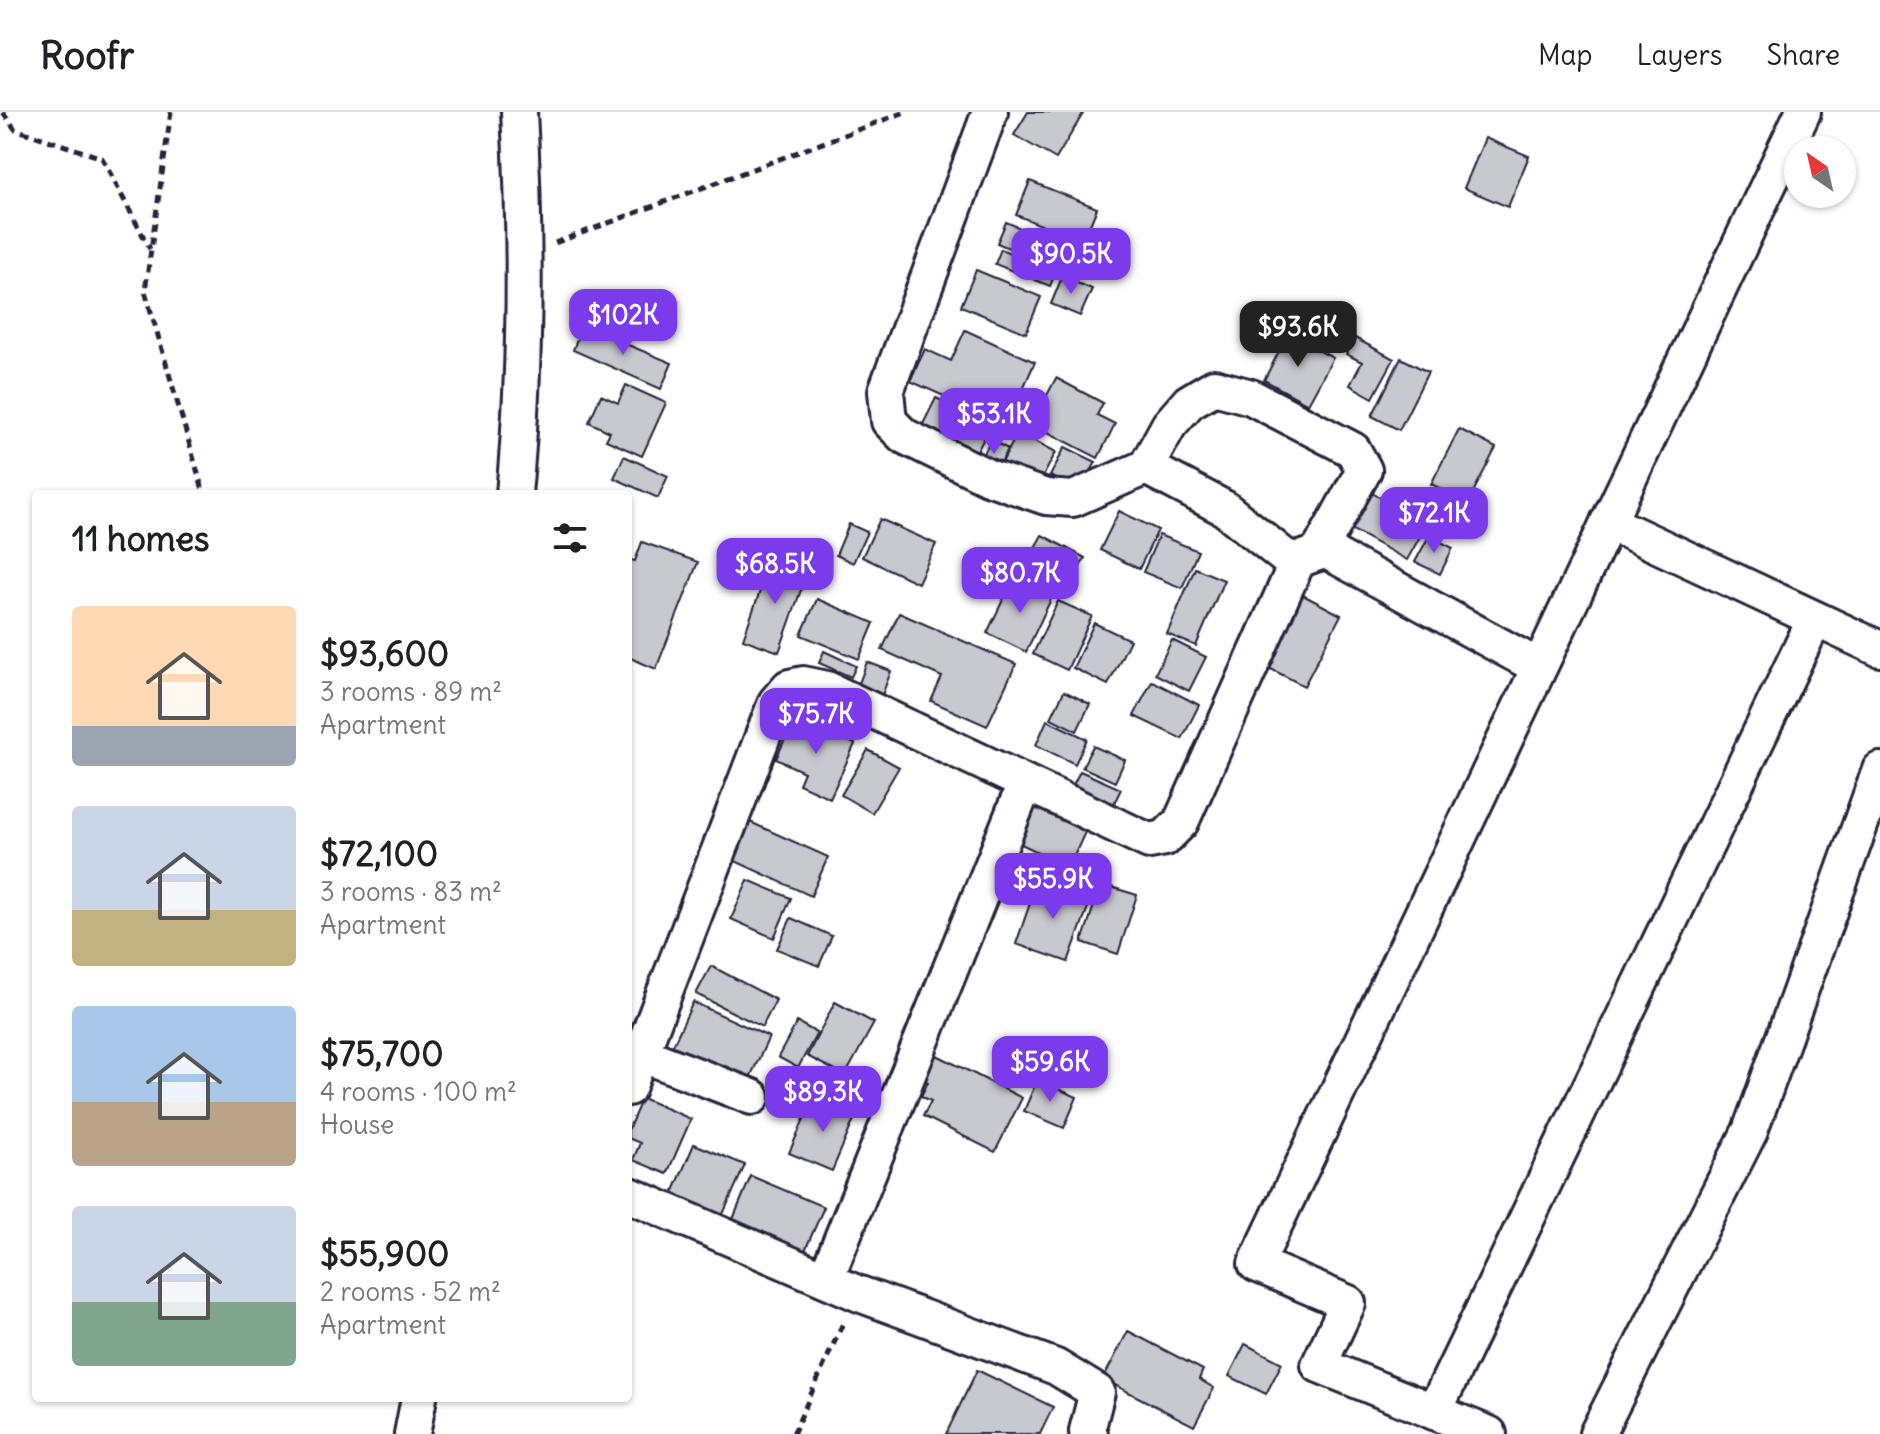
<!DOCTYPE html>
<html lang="en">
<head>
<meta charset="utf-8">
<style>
	body { margin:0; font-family:Delius,sans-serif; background:#f2f2f2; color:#202124; height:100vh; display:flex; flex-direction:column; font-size:30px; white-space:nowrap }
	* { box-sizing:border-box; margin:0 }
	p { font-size:26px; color:#757577 }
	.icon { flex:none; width:44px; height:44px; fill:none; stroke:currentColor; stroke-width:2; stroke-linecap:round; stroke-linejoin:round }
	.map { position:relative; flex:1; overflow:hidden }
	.side { position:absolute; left:32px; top:378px; width:600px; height:912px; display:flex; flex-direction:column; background:#fff; border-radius:8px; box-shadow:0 2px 6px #0004 }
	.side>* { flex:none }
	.needle { width:52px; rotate:326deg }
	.controls { position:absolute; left:1784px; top:24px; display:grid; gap:16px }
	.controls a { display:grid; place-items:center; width:72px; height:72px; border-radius:50%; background:#fff; box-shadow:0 2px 6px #0004; font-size:40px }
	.price { position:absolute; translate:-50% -68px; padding:0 18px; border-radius:16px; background:#7c3aed; color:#fff; font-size:26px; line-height:52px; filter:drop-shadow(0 2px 4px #0008) }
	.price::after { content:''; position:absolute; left:50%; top:48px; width:24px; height:18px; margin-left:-12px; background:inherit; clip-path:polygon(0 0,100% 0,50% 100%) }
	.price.selected { background:#222; color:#fff }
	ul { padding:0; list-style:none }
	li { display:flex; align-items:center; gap:24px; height:200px; padding:0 40px }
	li span { display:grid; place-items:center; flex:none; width:224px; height:160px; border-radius:8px; color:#555 }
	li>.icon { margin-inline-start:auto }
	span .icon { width:96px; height:96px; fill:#fffc; stroke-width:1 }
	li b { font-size:34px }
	h2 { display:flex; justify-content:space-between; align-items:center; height:96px; padding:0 40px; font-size:34px }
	header { display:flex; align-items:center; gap:48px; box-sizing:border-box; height:112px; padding:0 40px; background:#fff; border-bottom:2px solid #e0e0e0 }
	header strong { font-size:38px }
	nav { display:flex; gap:44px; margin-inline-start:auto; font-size:28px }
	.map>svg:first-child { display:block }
	.building { fill:#c8c8cf; stroke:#22223b; stroke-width:2 }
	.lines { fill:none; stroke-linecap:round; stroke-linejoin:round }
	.minor-casing { stroke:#22223b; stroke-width:40 }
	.path { stroke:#22223b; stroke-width:5; stroke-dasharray:8 6; stroke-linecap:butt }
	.minor { stroke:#fff; stroke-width:34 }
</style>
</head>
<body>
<header>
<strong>Roofr</strong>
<nav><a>Map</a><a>Layers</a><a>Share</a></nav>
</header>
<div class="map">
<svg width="1880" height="1322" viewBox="0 0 1880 1322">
	<rect width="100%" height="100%" fill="#fff"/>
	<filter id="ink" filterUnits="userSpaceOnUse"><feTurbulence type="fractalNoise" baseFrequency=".0125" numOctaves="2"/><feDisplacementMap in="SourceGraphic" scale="16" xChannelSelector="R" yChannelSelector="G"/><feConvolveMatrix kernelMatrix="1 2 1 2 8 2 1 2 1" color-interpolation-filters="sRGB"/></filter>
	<g filter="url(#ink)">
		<!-- building -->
		<g class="building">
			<path d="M1028,0H1084L1056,47L1014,23Z"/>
			<path d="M1485,26L1529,44L1508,95L1464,76Z"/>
			<path d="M1030,69L1097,96L1083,130L1016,103Z"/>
			<path d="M1006,110L1030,120L1021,141L997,131Z"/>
			<path d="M1034,123L1066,136L1050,174L995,152L1001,137L1024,147Z"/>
			<path d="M976,158L1041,185L1026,221L961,194Z"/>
			<path d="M1062,165L1092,177L1080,204L1051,192Z"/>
			<path d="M582,214L672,251L661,277L573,238Z"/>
			<path d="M965,218L1035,250L1007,312L910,269L925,237L951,249Z"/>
			<path d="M1288,222L1333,246L1308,292L1264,268Z"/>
			<path d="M1355,226L1394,247L1373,286L1350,273L1362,250L1346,242Z"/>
			<path d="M1401,246L1428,260L1399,318L1372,304Z"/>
			<path d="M1056,266L1103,291L1097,303L1115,312L1098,346L1032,312Z"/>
			<path d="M626,273L666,291L642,344L606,328L610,320L589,310L601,283L618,291Z"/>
			<path d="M936,286L991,313L971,351L917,324Z"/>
			<path d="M1459,317L1496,336L1468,390L1431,372Z"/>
			<path d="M1018,320L1056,340L1037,376L999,356Z"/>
			<path d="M991,328L1008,337L996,360L979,351Z"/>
			<path d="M1065,335L1096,350L1080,380L1050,364Z"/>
			<path d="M624,344L668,364L658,386L614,366Z"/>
			<path d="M1372,381L1427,412L1407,448L1351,417Z"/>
			<path d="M1119,399L1158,418L1139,457L1100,438Z"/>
			<path d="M880,407L936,432L918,471L862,445Z"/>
			<path d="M849,412L867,420L853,451L836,443Z"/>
			<path d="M1042,423L1085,446L1067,478L1024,455Z"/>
			<path d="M1159,423L1198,439L1182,476L1143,460Z"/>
			<path d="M1429,424L1453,436L1440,462L1415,450Z"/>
			<path d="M642,430L698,450L656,557L628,545V447L635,449Z"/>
			<path d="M771,448L807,461L779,540L743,527Z"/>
			<path d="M1195,456L1224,468L1196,534L1167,522Z"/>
			<path d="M1013,467L1052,485L1026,540L987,521Z"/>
			<path d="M1301,482L1341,503L1304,574L1263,553Z"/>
			<path d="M817,487L874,511L859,547L801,523Z"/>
			<path d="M1058,489L1092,504L1067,558L1033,542Z"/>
			<path d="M899,501L1016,552L987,614L931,589L942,565L882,538Z"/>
			<path d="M1094,511L1130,528L1108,573L1073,556Z"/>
			<path d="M1172,528L1206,545L1189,579L1155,562Z"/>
			<path d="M824,539L856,554L851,565L819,551Z"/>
			<path d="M867,550L891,559L878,594L854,585Z"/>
			<path d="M1152,569L1199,593L1182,627L1134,604Z"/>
			<path d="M1064,579L1090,592L1077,619L1051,606Z"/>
			<path d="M795,605L855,632L830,686L799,672L804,660L776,647Z"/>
			<path d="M1047,608L1087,627L1075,652L1036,633Z"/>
			<path d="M1093,634L1125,648L1115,670L1082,655Z"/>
			<path d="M868,638L899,655L872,701L841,683Z"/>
			<path d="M1080,659L1121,677L1106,708L1065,689Z"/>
			<path d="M1035,693L1086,718L1069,755L1017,730Z"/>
			<path d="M750,710L828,745L811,784L733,748Z"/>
			<path d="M748,768L791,786L774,826L731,807Z"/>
			<path d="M1038,768L1091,787L1068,850L1016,832Z"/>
			<path d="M1101,772L1137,783L1118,842L1082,830Z"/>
			<path d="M791,806L832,824L819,854L777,837Z"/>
			<path d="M711,854L776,888L762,915L696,882Z"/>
			<path d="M693,890L769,925L748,970L672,935Z"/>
			<path d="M835,890L874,911L845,964L807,944Z"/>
			<path d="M797,910L817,921L798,956L778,945Z"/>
			<path d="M927,938L1022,986L995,1040L923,1004L931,989L921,984L928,970L914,964Z"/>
			<path d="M1037,968L1077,985L1064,1016L1024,999Z"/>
			<path d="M814,984L856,1003L832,1059L789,1041Z"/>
			<path d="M642,986L691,1007L667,1062L633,1048L640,1031L628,1026V1018Z"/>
			<path d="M694,1032L745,1053L720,1109L670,1088Z"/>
			<path d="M751,1064L824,1095L800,1150L728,1119Z"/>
			<path d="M1128,1219L1203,1258L1199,1267L1214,1276L1194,1314L1103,1267Z"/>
			<path d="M1245,1232L1282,1251L1266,1282L1229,1264Z"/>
			<path d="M977,1258L1053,1295L1040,1322H946Z"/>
		</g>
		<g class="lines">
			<!-- minor casing -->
			<g class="minor-casing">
				<g id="minor">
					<path d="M990,0L886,279L889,309L904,324L988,365L1046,385L1073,387L1146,355L1169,313L1189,290L1214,275L1251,285L1353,338L1364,358L1318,441L1298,448L1285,445L1224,396L1146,355"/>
					<path d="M514,382C526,255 526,127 519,0"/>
					<path d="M1608,410L1880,537"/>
					<path d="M1321,436L1539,555"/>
					<path d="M641,942L752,985"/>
					<path d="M628,976L776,590L789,575L803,572L827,577L1149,729L1165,726L1181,710L1298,448"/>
					<path d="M628,1082L857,1181L1056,1255L1097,1280L1087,1319L1090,1322"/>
					<path d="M826,1166L1025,672"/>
					<path d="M1434,1300L1815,507"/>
					<path d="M412,1322L419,1286"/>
					<path d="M1489,1322L1319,1253L1348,1191L1256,1152L1803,0"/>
					<path d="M1597,1322L1750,1019L1880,658"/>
				</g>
			</g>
			<!-- path -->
			<g class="path">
				<path d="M3,0L15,17L102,46L150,137"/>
				<path d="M171,0L145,179L204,382"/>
				<path d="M555,131L905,0"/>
				<path d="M793,1322L843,1211"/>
			</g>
			<!-- minor -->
			<use href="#minor" class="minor"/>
		</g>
	</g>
</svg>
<div class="controls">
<a><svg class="needle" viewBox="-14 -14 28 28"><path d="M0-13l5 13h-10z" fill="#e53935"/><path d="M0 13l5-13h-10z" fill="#757577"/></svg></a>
</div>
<b class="price" style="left:1071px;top:184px">$90.5K</b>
<b class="price" style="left:623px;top:245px">$102K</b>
<b class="price selected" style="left:1298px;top:257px">$93.6K</b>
<b class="price" style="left:994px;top:344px">$53.1K</b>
<b class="price" style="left:1434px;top:443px">$72.1K</b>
<b class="price" style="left:775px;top:494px">$68.5K</b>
<b class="price" style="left:1020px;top:503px">$80.7K</b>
<b class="price" style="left:816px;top:644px">$75.7K</b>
<b class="price" style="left:1053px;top:809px">$55.9K</b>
<b class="price" style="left:1050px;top:992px">$59.6K</b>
<b class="price" style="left:823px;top:1022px">$89.3K</b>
<section class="side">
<h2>11 homes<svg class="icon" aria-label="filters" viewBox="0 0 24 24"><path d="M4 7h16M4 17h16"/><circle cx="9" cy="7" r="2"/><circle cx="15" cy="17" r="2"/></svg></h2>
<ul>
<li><span style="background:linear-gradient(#ffd9b3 75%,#9aa5b1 0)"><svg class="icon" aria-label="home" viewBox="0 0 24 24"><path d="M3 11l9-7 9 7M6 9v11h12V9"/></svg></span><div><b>$93,600</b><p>3 rooms · 89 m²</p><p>Apartment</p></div></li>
<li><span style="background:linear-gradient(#c9d6e8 65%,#c2b280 0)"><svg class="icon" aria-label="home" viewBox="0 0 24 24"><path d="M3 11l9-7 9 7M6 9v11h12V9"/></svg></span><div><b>$72,100</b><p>3 rooms · 83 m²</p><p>Apartment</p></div></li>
<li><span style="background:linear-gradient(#a9c7e8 60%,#b9a48a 0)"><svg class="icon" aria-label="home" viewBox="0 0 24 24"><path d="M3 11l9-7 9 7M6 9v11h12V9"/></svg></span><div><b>$75,700</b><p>4 rooms · 100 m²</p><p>House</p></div></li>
<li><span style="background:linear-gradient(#c9d6e8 60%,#7fa58c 0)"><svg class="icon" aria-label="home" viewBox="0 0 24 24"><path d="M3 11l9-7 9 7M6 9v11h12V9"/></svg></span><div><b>$55,900</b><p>2 rooms · 52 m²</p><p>Apartment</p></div></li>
</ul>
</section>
</div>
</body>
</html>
